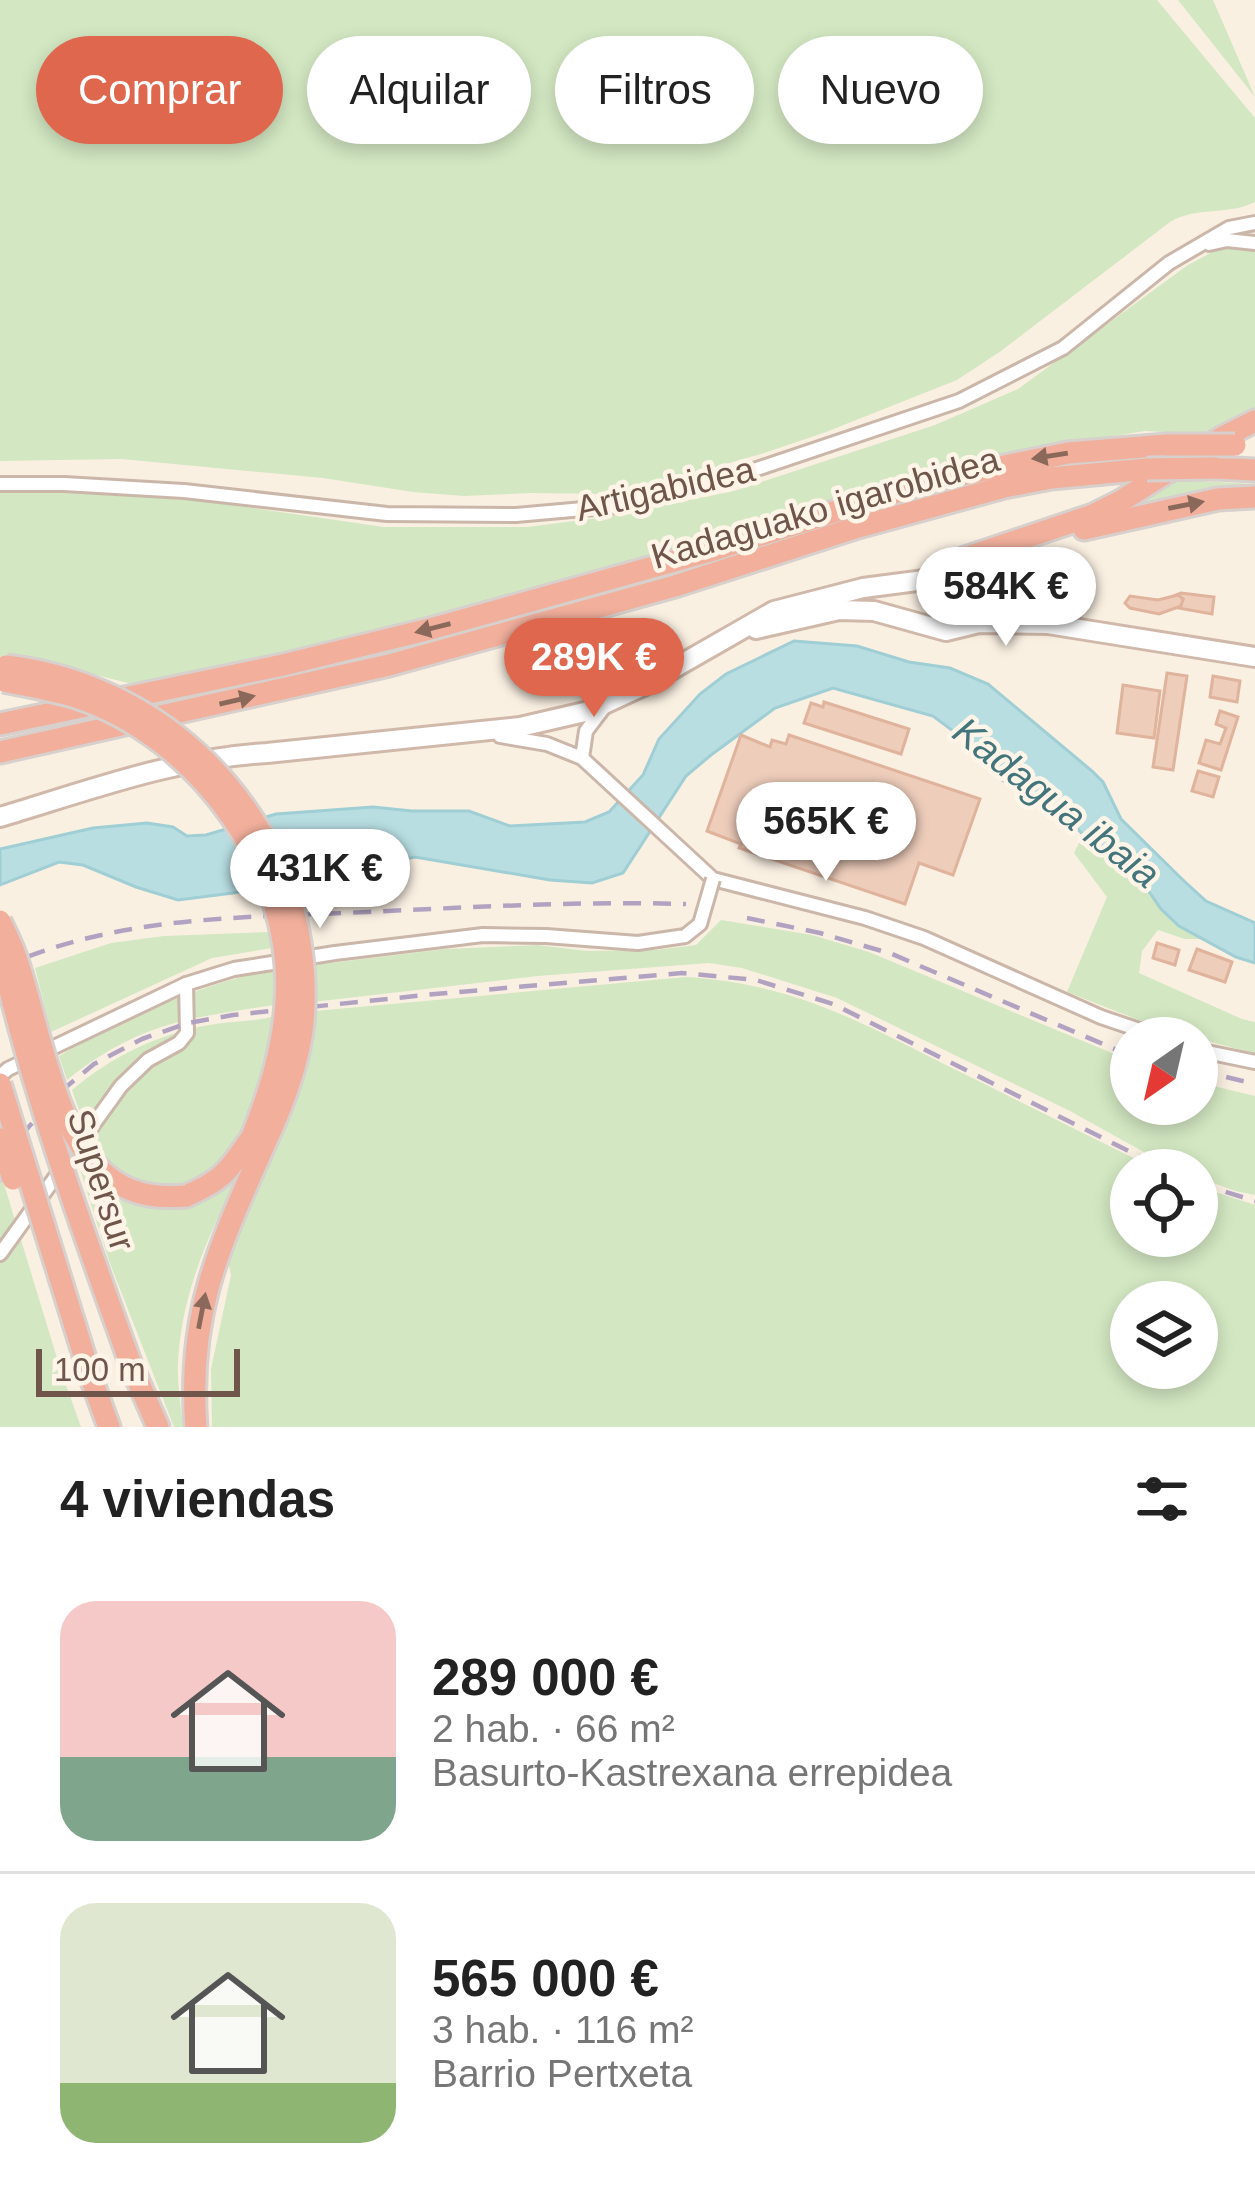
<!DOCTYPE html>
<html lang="es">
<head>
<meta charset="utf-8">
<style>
	body { margin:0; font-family:Helvetica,sans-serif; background:#f2f2f2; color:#222; height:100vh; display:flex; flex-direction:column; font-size:45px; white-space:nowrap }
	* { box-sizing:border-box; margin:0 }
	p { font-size:39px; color:#767676 }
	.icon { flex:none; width:66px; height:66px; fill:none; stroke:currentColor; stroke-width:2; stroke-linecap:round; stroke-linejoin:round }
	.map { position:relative; height:1427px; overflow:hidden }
	.sheet { display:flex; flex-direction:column; background:#fff; flex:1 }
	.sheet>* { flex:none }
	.guide { position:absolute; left:36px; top:36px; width:1185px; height:108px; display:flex; gap:24px }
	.needle { width:78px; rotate:214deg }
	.buttons { position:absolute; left:1110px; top:1017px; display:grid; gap:24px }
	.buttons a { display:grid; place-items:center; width:108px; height:108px; border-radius:50%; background:#fff; box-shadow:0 6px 18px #0003; font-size:60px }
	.scale { position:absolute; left:36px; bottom:30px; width:204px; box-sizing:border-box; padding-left:12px; border:6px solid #70564a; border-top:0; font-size:33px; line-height:42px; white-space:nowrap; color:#70564a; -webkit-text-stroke:9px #fef4e8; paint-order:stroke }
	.price { position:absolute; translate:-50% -102px; padding:0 27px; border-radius:42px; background:#fff; color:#222; font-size:39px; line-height:78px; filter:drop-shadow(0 3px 6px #0008) }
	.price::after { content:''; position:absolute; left:50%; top:72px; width:36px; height:27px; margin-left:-18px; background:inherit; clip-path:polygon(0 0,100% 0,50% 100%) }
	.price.current { background:#de674e; color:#fff }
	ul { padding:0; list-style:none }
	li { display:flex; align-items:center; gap:36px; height:300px; padding:0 60px }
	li+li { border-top:3px solid #e0e0e0 }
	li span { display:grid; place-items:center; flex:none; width:336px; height:240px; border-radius:36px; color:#555 }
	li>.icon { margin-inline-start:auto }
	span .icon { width:144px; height:144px; fill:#fffc; stroke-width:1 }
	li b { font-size:51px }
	h2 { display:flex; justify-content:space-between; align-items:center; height:144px; padding:0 60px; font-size:51px }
	.tag { padding:0 42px; border-radius:54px; background:#fff; box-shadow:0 6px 18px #0003; font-size:42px; line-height:108px }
	.tag.current { background:#de674e; color:#fff }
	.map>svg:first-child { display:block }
	.green { fill:#d3e7c2; fill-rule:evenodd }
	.water { fill:#b8dee2; stroke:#9fced4; stroke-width:3 }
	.building { fill:#eecdbb; stroke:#e0b39d; stroke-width:3 }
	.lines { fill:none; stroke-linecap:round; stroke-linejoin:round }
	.street-casing { stroke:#cab7aa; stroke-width:18 }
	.secondary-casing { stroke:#d0b9aa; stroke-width:24 }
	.highway-casing { stroke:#d7d0cc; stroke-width:27 }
	.street { stroke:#fff; stroke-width:12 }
	.secondary { stroke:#fff; stroke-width:18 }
	.highway { stroke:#f1af9c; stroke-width:21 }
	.rail { stroke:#b2a2c2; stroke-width:4.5; stroke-dasharray:18 12; stroke-linecap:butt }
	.street-bridge-casing { stroke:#cab7aa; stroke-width:18; stroke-linecap:butt }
	.highway-bridge-casing { stroke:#d7d0cc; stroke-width:27; stroke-linecap:butt }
	.street-bridge { stroke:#fff; stroke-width:12 }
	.highway-bridge { stroke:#f1af9c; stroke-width:21 }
	.oneway { fill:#8a685a }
	.labels { text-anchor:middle; stroke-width:9; stroke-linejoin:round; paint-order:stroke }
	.street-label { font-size:36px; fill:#70564a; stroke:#fef4e8 }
	.water-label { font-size:39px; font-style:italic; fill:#43757c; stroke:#fef4e8 }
</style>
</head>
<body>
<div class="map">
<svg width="1255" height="1427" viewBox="0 0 1255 1427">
	<rect width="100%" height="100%" fill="#faf0e2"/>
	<!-- green -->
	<g class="green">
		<path d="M0,0H1157L1255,118V202C1227,216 1197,206 1170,222L1001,351L957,380L826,432L761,454L638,489L605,494L531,493L464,496L413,492L323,478L121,459L0,461Z"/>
		<path d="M1178,0H1213L1255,97Z"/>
		<path d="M1224,246L1255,251V408L1201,434L1145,431L947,463L711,540L359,635L144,687L41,661L0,659V493H78L204,501L384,527H527L606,517L734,491L935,425L1018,389L1188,265Z"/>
		<path d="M1177,480L1255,484V492C1197,491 1156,503 1101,519Z"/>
		<path d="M1083,835L1113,862L1141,880L1161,909L1179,926L1201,939H1185L1158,930L1142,951L1139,973L1242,1019L1255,1022V1054L1154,1026L1067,992L1107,897L1074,853Z"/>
		<path d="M721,920L812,935L869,952L1131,1061V1104H1197V1082L1255,1096V1195L1235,1191L1200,1178L1197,1177V1170H1182L1160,1161L1070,1111L837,998L742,968L709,963L538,976L313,1002L314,965L446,949L538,945L587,951L656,950L696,945Z"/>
		<path d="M270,932L272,948L212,958L51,1032L35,968L111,943L164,936Z"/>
		<path d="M274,970V1005C188,1018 138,1023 67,1080L59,1056C120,1020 204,982 274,970Z"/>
		<path d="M686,977C795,984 858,1021 952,1068C1021,1102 1089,1136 1158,1170H1131V1236H1197V1186L1255,1205V1427H212L211,1369L231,1275L227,1257L299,1091L315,1011ZM1131,1302H1197V1368H1131Z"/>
		<path d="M275,1016C269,1065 257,1127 220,1164C202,1183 176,1191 152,1185C103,1174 87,1134 72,1090C111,1057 158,1034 209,1025C231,1021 253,1022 275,1016Z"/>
		<path d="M257,1142C219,1213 183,1279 178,1361C177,1383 181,1406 183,1427H174L109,1261L78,1163L119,1200L152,1207L187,1205Z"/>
		<path d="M0,1171L61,1371L81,1427H0Z"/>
	</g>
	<!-- water -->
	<path class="water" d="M794,641L857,646L909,662L950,668L988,684L1092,771L1103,782L1121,819L1184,881L1206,901L1255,923V963L1236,957L1179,926L1161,909L1141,880L1113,862L1061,814L1002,780L968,742L933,716L833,688L775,708L711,755L686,776L623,873L592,883L550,880L415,857L233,893L178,900L136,887L83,865L59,862L0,885V849L93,828L147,823L173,827L187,836L206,835L276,814L373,807L412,811H469L510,826L585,822L609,812L643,775L659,739L700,694L726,674Z"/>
	<!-- building -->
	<g class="building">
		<path d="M1181,593L1214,597L1212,614L1178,608L1183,599L1176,595Z"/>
		<path d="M1178,595L1183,599L1181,606L1159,614L1130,608L1125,603L1130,596L1158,600Z"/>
		<path d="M1167,673L1187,676L1173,770L1153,767Z"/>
		<path d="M1213,676L1240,681L1237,702L1210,697Z"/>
		<path d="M1123,685L1160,691L1154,738L1117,733Z"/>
		<path d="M824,702L909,729L901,754L804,723L811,703L823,707Z"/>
		<path d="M1220,711L1238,717L1221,770L1199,763L1206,740L1220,744L1226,728L1216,724Z"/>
		<path d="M741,735L770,747L772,740L786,744L789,735L980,799L953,875L919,863L905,904L739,848L741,844L707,831Z"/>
		<path d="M1198,771L1219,777L1213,797L1192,791Z"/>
		<path d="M1157,943L1179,950L1175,965L1153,958Z"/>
		<path d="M1197,949L1232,962L1225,982L1189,970Z"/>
	</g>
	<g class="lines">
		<!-- street casing -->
		<g class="street-casing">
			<g id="street">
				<path d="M1209,244L1227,240L1255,243"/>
				<path d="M0,484H64L184,491L387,514L516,515L617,506L718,482L959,401L1063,348L1169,263L1229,228L1255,223"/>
				<path d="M500,736L547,744L582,758L713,879L865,918L924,938L1101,1017L1163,1038"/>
				<path d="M582,758L586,731L605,706"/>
				<path d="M1197,1050L1255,1062"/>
				<path d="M0,1076L8,1069L186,984L234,969L335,953L483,935L546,936L638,943L685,936"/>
				<path d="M0,1254L121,1086L148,1060L179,1043L187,1033L186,984"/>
			</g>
		</g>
		<!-- secondary casing -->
		<g class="secondary-casing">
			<g id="secondary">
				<path d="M972,597L1023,617"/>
				<path d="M756,629L839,610L874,611L946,631L979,623L1048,624L1255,657"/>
				<path d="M0,817C87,791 175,758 267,753L520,727L589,711L643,686L774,611L863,588L940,578L956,579L963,584L972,597L971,611L960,627"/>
			</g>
		</g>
		<!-- highway casing -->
		<g class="highway-casing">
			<g id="highway">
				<path d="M1215,468L1255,470"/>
				<path d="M1084,529L1218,499L1255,497"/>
				<path d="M940,578L965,558L1093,515L1121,501L1223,437L1255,421"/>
				<path d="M970,594C971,570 996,562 1015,553"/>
				<path d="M0,724L283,665L434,628L707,552L932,481L1068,453L1167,445"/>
				<path d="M0,752L389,665L675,586L858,527L1004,487L1051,478L1147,469"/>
				<path d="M186,1196C225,1179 228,1171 252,1137"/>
				<path d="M131,1365L158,1427"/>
				<path d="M91,1378L109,1427"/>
				<path d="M196,1427C187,1312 220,1245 265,1143"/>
			</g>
		</g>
		<!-- street -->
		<use href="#street" class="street"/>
		<!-- secondary -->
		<use href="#secondary" class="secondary"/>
		<!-- highway -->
		<use href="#highway" class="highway"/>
		<!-- rail -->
		<g class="rail">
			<path d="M747,918L820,933L892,954L1131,1056"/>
			<path d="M0,968C118,915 240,918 367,912C473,907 579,901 686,904"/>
			<path d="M1197,1070L1255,1084"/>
			<path d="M0,1159L60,1092L94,1064L142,1039L188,1023L233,1015L435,994L682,973L756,980L833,1004L1167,1170"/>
			<path d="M1197,1183L1255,1201"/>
		</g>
		<!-- street-bridge casing -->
		<g class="street-bridge-casing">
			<path id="street-bridge" d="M685,936L700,924L713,879"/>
		</g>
		<!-- highway-bridge casing -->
		<g class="highway-bridge-casing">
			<g id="highway-bridge">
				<path d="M1167,445H1235"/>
				<path d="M1147,469L1215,468"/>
				<path d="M6,666C183,687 318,841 303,1022C299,1064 283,1105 265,1143"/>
				<path d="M4,681C28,686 53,690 76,697C200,738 296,872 286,1003C283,1050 269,1094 252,1137"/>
				<path d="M0,921C5,932 11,943 15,955C39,1020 53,1141 114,1181C136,1196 160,1198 186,1196"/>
				<path d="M0,947C31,1090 82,1228 131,1365"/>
				<path d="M0,1084L91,1378"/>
				<path d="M0,1139L13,1179"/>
			</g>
		</g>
		<!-- street-bridge -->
		<use href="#street-bridge" class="street-bridge"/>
		<!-- highway-bridge -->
		<use href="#highway-bridge" class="highway-bridge"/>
	</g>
	<!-- one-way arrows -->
	<defs><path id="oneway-solid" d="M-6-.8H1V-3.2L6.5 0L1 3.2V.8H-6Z" transform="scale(3)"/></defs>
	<g class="oneway">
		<use href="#oneway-solid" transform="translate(1050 456) rotate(171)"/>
		<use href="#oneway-solid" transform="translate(1186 505) rotate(-11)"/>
		<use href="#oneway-solid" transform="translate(433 628) rotate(166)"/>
		<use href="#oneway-solid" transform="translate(237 700) rotate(-13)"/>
		<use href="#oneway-solid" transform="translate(202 1311) rotate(-79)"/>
	</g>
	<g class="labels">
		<!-- street labels -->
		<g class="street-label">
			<text transform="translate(665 488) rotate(-13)" y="13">Artigabidea</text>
			<text transform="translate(825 507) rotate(-16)" y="13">Kadaguako igarobidea</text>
			<text transform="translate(102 1180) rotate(72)" y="13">Supersur</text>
		</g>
		<!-- water labels -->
		<g class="water-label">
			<text transform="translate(1057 802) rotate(38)" y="14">Kadagua ibaia</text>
		</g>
	</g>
</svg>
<div class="buttons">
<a><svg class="needle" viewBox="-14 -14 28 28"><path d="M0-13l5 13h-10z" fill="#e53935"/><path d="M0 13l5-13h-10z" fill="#767676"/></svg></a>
<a><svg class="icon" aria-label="locate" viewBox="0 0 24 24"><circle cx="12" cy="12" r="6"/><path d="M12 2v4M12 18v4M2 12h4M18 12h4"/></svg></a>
<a><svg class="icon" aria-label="layers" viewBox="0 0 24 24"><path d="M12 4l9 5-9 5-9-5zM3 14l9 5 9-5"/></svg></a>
</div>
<div class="scale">100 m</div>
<b class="price" style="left:1006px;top:649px">584K €</b>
<b class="price current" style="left:594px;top:720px">289K €</b>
<b class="price" style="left:826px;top:884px">565K €</b>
<b class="price" style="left:320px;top:931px">431K €</b>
<div class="guide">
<a class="tag current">Comprar</a>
<a class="tag">Alquilar</a>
<a class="tag">Filtros</a>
<a class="tag">Nuevo</a>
</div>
</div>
<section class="sheet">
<h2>4 viviendas<svg class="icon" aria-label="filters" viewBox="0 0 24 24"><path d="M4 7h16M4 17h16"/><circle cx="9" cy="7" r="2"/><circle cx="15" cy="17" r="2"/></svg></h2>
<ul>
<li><span style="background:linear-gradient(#f6c9c9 65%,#7fa58c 0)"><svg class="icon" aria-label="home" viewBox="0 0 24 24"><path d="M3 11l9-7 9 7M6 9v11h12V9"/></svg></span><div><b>289 000 €</b><p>2 hab. · 66 m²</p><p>Basurto-Kastrexana errepidea</p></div></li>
<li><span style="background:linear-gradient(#dfe7d0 75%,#8fb573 0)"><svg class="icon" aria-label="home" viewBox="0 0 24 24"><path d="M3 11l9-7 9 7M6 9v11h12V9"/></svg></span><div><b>565 000 €</b><p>3 hab. · 116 m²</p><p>Barrio Pertxeta</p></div></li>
</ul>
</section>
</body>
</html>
